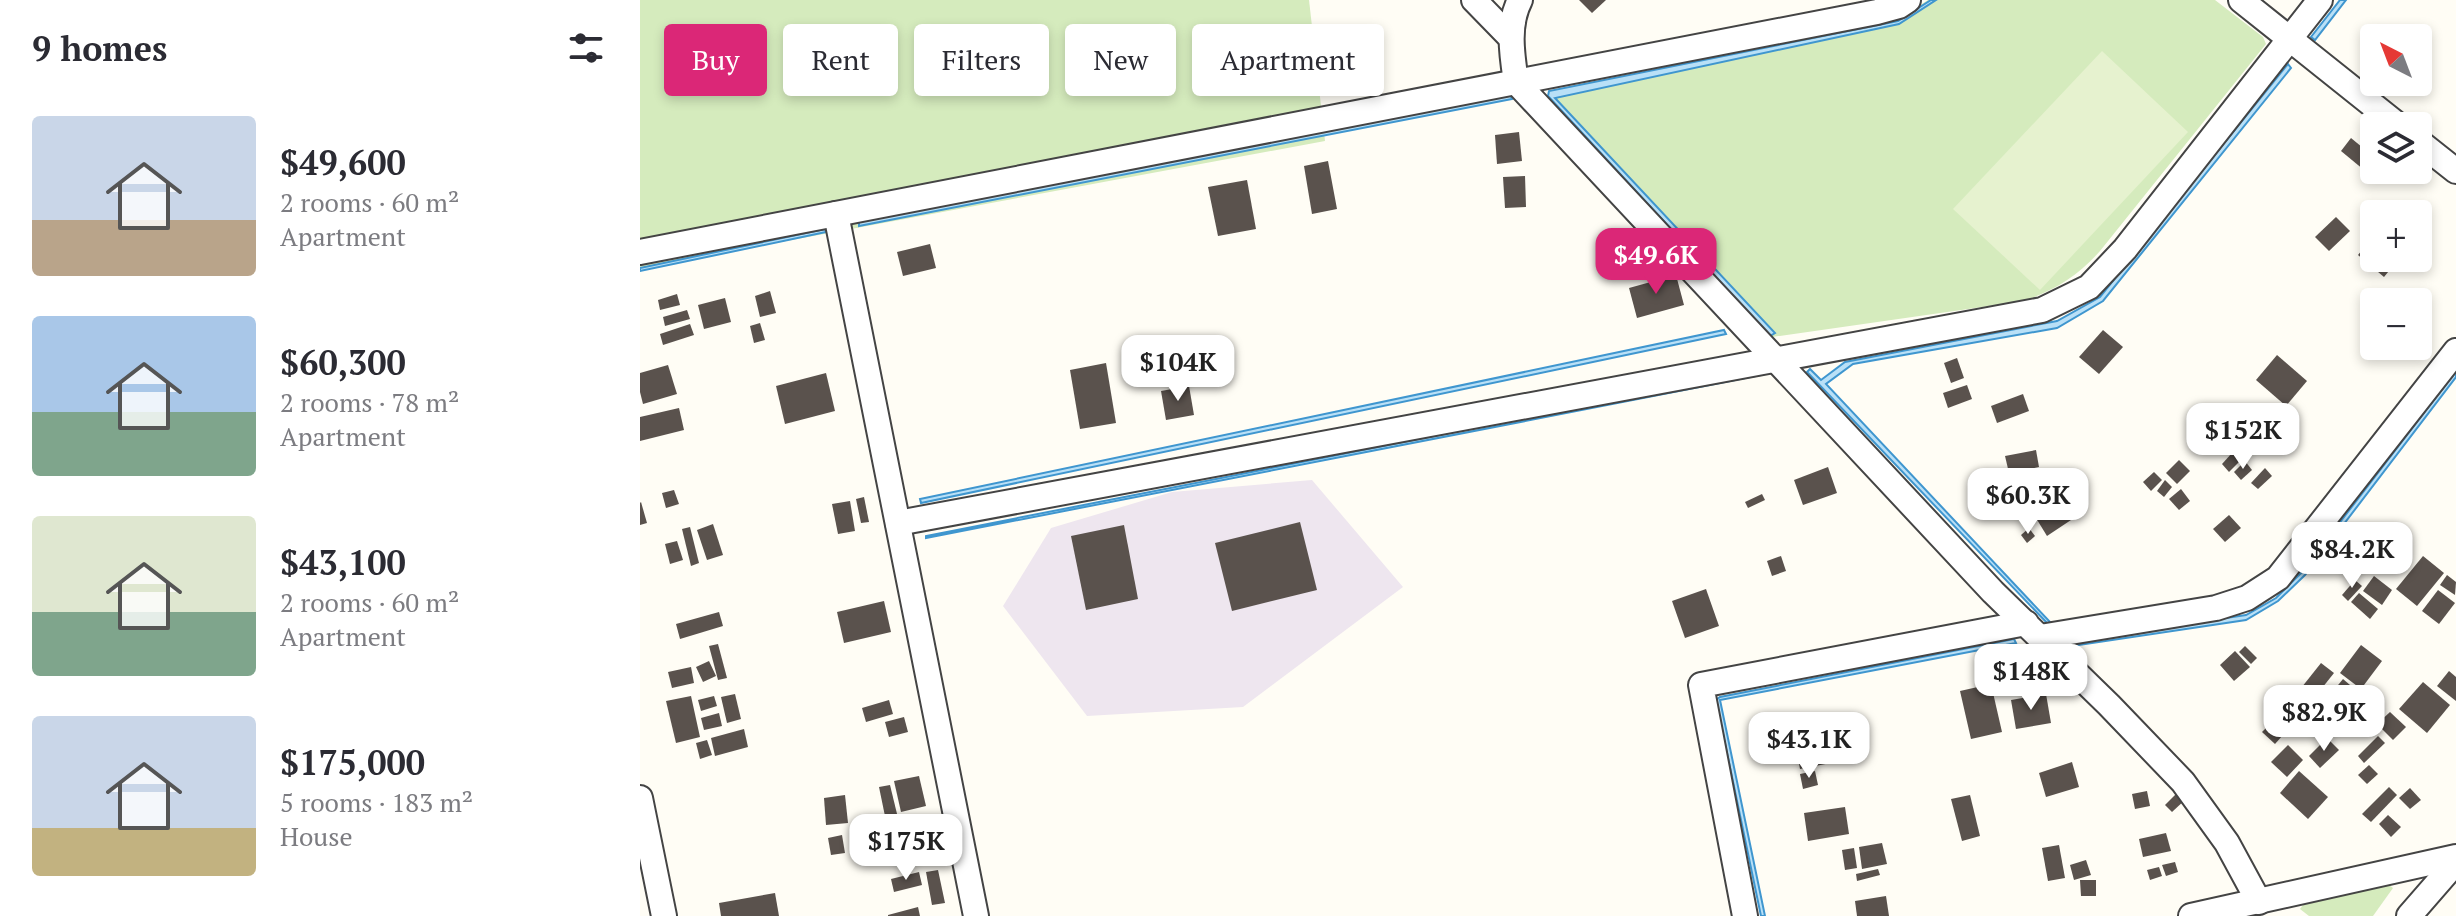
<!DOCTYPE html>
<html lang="en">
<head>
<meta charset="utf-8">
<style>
	body { margin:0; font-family:"PT Serif",serif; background:#f2f2f3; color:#2b2b33; height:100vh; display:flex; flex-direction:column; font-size:30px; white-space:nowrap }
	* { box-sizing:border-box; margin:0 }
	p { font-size:26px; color:#7c7c81 }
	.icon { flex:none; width:44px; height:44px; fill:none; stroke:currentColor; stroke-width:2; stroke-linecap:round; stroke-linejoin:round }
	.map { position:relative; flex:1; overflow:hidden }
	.details { display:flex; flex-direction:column; background:#fff; width:640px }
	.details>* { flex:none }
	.hud { position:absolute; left:24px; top:24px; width:760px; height:72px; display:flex; gap:16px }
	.needle { width:52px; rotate:318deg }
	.tools { position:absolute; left:1720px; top:24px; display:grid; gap:16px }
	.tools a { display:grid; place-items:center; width:72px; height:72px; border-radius:8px; background:#fff; box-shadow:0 4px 12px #0003; font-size:40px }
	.price { position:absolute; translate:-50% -68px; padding:0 18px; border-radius:16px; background:#fff; color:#222; font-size:26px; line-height:52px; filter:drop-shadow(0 2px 4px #0008) }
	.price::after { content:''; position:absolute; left:50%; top:48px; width:24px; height:18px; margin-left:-12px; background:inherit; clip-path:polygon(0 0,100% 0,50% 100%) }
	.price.on { background:#db2777; color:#fff }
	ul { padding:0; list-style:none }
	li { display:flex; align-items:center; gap:24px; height:200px; padding:0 32px }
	li span { display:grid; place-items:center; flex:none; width:224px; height:160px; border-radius:8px; color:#555 }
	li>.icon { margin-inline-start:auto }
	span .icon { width:96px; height:96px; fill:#fffc; stroke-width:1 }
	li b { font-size:34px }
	h2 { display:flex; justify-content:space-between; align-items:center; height:96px; padding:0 32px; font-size:34px }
	.pill { padding:0 28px; border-radius:8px; background:#fff; box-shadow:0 4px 12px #0003; font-size:28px; line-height:72px }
	.pill.on { background:#db2777; color:#fff }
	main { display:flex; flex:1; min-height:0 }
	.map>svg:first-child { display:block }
	.industrial { fill:#eee6ef }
	.green { fill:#d5ebbd }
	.pitch { fill:#e6f2cf }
	.water { fill:#b9e0f7; stroke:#3f96cf; stroke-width:2 }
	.building { fill:#5a524d }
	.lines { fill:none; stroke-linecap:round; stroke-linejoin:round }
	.minor-casing { stroke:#444; stroke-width:28 }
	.minor { stroke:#fff; stroke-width:24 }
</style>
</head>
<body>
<main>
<section class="details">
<h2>9 homes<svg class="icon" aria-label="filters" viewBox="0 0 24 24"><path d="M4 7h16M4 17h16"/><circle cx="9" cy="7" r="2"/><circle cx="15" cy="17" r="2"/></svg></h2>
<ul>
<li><span style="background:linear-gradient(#c9d6e8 65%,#b9a48a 0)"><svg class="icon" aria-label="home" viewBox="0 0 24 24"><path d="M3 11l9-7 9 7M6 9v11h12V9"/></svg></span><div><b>$49,600</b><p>2 rooms · 60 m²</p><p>Apartment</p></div></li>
<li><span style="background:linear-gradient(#a9c7e8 60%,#7fa58c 0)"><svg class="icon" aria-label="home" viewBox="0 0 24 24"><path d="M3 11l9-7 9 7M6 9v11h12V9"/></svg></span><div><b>$60,300</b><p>2 rooms · 78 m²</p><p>Apartment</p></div></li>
<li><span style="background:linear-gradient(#dfe7d0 60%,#7fa58c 0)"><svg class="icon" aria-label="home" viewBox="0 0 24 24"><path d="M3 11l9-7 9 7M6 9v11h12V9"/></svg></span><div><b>$43,100</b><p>2 rooms · 60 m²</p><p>Apartment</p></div></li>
<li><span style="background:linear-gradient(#c9d6e8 70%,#c2b280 0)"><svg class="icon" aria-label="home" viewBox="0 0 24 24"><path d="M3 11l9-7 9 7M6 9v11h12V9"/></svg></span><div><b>$175,000</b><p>5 rooms · 183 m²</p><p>House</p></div></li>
</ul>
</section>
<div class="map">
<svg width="1816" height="916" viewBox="0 0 1816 916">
	<rect width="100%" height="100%" fill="#fffdf5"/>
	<!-- industrial -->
	<path class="industrial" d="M672,480L763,587L603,707L447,716L363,606L411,528L532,492Z"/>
	<!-- green -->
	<g class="green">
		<path d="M0,0H669L685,141L0,268Z"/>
		<path d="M1288,0H1575L1623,37L1626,44L1460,251C1438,276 1415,290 1384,301L1132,337L909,97V94L913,90L1257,20Z"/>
		<path d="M1749,885L1753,888L1733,916H1669L1660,909L1663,905Z"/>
	</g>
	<!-- pitch -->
	<path class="pitch" d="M1462,51L1548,132L1400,290L1313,209Z"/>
	<!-- water -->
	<g class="water">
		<path d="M1291,0H1296L1259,24L915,98L1135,333L1130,336L908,96L909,91L1258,21Z"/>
		<path d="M1700,0H1706L1675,40L1671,37Z"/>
		<path d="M1648,64L1651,68L1463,301L1417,328L1213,364L1186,384L1410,622L1408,624L1167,372L1170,369L1181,380L1205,362L1417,321L1460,297Z"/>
		<path d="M870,94L872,99L219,226V222Z"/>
		<path d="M185,229L186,232L0,271V268Z"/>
		<path d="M1084,330L1086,334L281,503L280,499Z"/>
		<path d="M1816,371V377L1665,575L1638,601L1606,620L1426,647L1424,642L1606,615L1636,598L1661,573Z"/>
		<path d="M1120,372L1121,375L286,538V536Z"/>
		<path d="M1374,639L1376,643L1080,700L1125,916H1121L1076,700L1080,697Z"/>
	</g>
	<!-- building -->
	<g class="building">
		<path d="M939,0H966L952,13Z"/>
		<path d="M879,132L882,161L857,164L855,135Z"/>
		<path d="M1711,138L1734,157L1724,170L1701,151Z"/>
		<path d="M688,161L697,209L672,214L664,166Z"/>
		<path d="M885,176L886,207L865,208L863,177Z"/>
		<path d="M607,180L616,229L578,236L568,187Z"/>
		<path d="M1696,217L1710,231L1689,251L1675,237Z"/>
		<path d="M290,244L296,268L263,276L257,252Z"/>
		<path d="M1727,244L1734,250V258H1743L1753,266L1744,277L1718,255Z"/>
		<path d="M1036,275L1044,305L997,318L989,288Z"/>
		<path d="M130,291L136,313L120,317L115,296Z"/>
		<path d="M37,294L40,305L20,310L18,300Z"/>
		<path d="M85,298L91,322L64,329L58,305Z"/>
		<path d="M47,310L50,319L25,326L23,317Z"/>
		<path d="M120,323L125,340L114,343L110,326Z"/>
		<path d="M50,324L54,335L23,345L20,334Z"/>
		<path d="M1463,330L1483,347L1459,374L1439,357Z"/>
		<path d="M1637,355L1667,381L1646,406L1616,380Z"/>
		<path d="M1317,358L1324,378L1311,383L1304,363Z"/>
		<path d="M466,363L476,423L440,429L430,370Z"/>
		<path d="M28,365L37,394L3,404L0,392V373Z"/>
		<path d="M186,373L195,411L145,424L136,386Z"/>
		<path d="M1327,385L1332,399L1308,408L1303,393Z"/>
		<path d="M549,386L554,415L526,420L521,391Z"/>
		<path d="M1383,394L1389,411L1357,423L1351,406Z"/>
		<path d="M39,408L44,430L0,441V417Z"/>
		<path d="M1580,425L1593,438L1587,445L1573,431Z"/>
		<path d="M1597,438L1609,444L1603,454L1592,448Z"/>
		<path d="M1396,450L1399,467L1369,473L1365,456Z"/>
		<path d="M1592,453L1600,461L1589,472L1582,464Z"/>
		<path d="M1539,460L1550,471L1537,484L1526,473Z"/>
		<path d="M1605,461L1612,470L1601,480L1594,472Z"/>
		<path d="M1188,467L1197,493L1163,505L1154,480Z"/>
		<path d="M1625,468L1632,476L1618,489L1611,483Z"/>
		<path d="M1391,471L1394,487L1375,491L1373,475Z"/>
		<path d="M1514,472L1522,480L1511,491L1503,482Z"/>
		<path d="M1525,480L1532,487L1524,497L1517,491Z"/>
		<path d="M1541,489L1550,501L1539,510L1529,499Z"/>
		<path d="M34,490L39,504L26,508L22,493Z"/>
		<path d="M1413,490L1431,520L1407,536L1388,505Z"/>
		<path d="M1122,494L1125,500L1108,508L1105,502Z"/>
		<path d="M224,497L229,522L221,523L216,499Z"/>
		<path d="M210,501L215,531L198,534L192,504Z"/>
		<path d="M1,502L7,523L0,525V503Z"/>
		<path d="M1589,515L1601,528L1585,542L1573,529Z"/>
		<path d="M660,522L677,590L592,611L575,543Z"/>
		<path d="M73,524L83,555L67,560L57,530Z"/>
		<path d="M484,525L498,599L446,610L431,536Z"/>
		<path d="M50,527L59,563L51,566L42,529Z"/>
		<path d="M1389,528L1395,536L1387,543L1381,535Z"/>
		<path d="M37,541L43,560L30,564L25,544Z"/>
		<path d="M1141,556L1146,571L1132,576L1127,561Z"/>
		<path d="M1783,556L1804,573L1777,606L1756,589Z"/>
		<path d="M1807,575L1816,582L1815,595L1800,585Z"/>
		<path d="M1734,576L1752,590L1742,605L1723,591Z"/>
		<path d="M1715,580L1722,586L1708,601L1702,595Z"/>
		<path d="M1066,589L1079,626L1045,638L1032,601Z"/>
		<path d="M1798,590L1815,603L1799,624L1782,611Z"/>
		<path d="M1719,593L1738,609L1730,619L1711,602Z"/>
		<path d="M244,601L251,632L204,643L197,612Z"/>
		<path d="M79,612L83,626L40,639L36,624Z"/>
		<path d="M78,644L87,678L78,680L69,646Z"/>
		<path d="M1721,645L1742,661L1721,689L1700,673Z"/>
		<path d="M1605,646L1617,658L1611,664L1599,652Z"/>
		<path d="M1595,651L1610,667L1594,681L1580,665Z"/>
		<path d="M69,661L76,676L63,682L56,667Z"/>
		<path d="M1681,663L1694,673L1663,712L1650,702Z"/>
		<path d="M51,667L54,683L32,688L28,672Z"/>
		<path d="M1809,671L1816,677V701L1797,686Z"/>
		<path d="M1703,679L1717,691L1698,713L1685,701Z"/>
		<path d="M1783,682L1810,705L1787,733L1759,709Z"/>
		<path d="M1351,684L1362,732L1331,739L1320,691Z"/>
		<path d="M95,694L101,719L87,723L81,697Z"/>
		<path d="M1406,694L1411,723L1376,729L1371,700Z"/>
		<path d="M51,696L60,737L36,743L26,701Z"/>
		<path d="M74,696L77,706L61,711L58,700Z"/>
		<path d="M249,700L253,714L226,722L222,708Z"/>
		<path d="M1647,708L1655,715L1642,730L1634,723Z"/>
		<path d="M1735,709L1741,716L1730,725L1724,719Z"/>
		<path d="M1750,712L1766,727L1753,740L1737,724Z"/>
		<path d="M79,713L82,726L64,730L61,718Z"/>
		<path d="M264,717L268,732L249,737L245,722Z"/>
		<path d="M1630,724L1643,735L1635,744L1622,732Z"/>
		<path d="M104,729L108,747L75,756L71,738Z"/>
		<path d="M1738,736L1745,743L1724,763L1718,756Z"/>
		<path d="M1687,738L1699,750L1680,768L1669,756Z"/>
		<path d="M67,740L72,755L60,759L56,743Z"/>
		<path d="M1208,742L1211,759L1160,769L1157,753Z"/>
		<path d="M1648,745L1663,760L1647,777L1631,762Z"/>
		<path d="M1432,762L1439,787L1406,797L1399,773Z"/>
		<path d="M1729,765L1738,774L1727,784L1718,775Z"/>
		<path d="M1175,771L1178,785L1163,789L1160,774Z"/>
		<path d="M1659,771L1688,797L1668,819L1640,793Z"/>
		<path d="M279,776L286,806L261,812L254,781Z"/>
		<path d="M250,785L258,818L246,821L239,787Z"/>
		<path d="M1749,787L1757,795L1731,822L1722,814Z"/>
		<path d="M1770,788L1781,800L1770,809L1759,798Z"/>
		<path d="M1507,791L1510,806L1495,809L1492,794Z"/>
		<path d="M1539,791L1546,799L1532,812L1525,805Z"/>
		<path d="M205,795L208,823L186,825L184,798Z"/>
		<path d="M1330,795L1340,836L1322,841L1311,799Z"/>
		<path d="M1205,807L1209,834L1168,841L1164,813Z"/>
		<path d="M1748,815L1761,827L1751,837L1739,824Z"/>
		<path d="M259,832L261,844L246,848L244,835Z"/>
		<path d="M1526,833L1531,851L1503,857L1499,839Z"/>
		<path d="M202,835L205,853L191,855L188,838Z"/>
		<path d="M1242,843L1247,864L1222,869L1219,847Z"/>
		<path d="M1419,845L1425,878L1408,881L1402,848Z"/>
		<path d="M1214,848L1217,868L1205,870L1202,850Z"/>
		<path d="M1446,860L1451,875L1434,880L1430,865Z"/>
		<path d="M1535,862L1538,872L1526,876L1522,865Z"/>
		<path d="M1519,867L1522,876L1510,880L1507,870Z"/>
		<path d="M1238,869L1240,875L1217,881L1216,874Z"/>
		<path d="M298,870L305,903L292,905L286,872Z"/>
		<path d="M279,872L282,885L254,892L251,879Z"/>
		<path d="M1440,880H1456V896H1441Z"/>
		<path d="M135,893L139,916H81L79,903Z"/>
		<path d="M1246,896L1249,916H1217L1215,901Z"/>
		<path d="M278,907L280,916H248V915Z"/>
	</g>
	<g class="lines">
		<!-- minor casing -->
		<g class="minor-casing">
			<g id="minor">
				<path d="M834,0L871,38"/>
				<path d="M880,0C867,25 872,55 876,82L1353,592L1469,705L1543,782L1587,843L1619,902"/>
				<path d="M1601,0L1759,126"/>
				<path d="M1778,141L1816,171"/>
				<path d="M196,214L336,916"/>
				<path d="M0,252L1237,12L1259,6L1268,0"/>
				<path d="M258,523L1402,310L1449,287L1485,249L1680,0"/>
				<path d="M1400,637L1576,608L1607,598L1638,578L1816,351"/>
				<path d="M0,798L24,916"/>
				<path d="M1105,916L1061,685L1386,623"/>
				<path d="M1551,916L1816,857"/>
				<path d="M1769,916L1816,862"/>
			</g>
		</g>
		<!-- minor -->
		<use href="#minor" class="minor"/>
	</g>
</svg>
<div class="tools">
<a><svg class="needle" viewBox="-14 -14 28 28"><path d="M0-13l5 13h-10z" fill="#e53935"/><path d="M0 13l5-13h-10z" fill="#7c7c81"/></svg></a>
<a><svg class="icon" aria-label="layers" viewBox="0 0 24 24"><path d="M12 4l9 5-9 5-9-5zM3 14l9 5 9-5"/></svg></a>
<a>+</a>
<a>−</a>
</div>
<b class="price on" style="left:1016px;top:296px">$49.6K</b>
<b class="price" style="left:538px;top:403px">$104K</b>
<b class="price" style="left:1603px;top:471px">$152K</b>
<b class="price" style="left:1388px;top:536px">$60.3K</b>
<b class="price" style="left:1712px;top:590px">$84.2K</b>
<b class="price" style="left:1391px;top:712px">$148K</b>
<b class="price" style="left:1684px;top:753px">$82.9K</b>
<b class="price" style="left:1169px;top:780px">$43.1K</b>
<b class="price" style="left:266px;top:882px">$175K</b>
<div class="hud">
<a class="pill on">Buy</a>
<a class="pill">Rent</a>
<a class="pill">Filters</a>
<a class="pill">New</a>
<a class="pill">Apartment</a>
</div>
</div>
</main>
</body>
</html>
